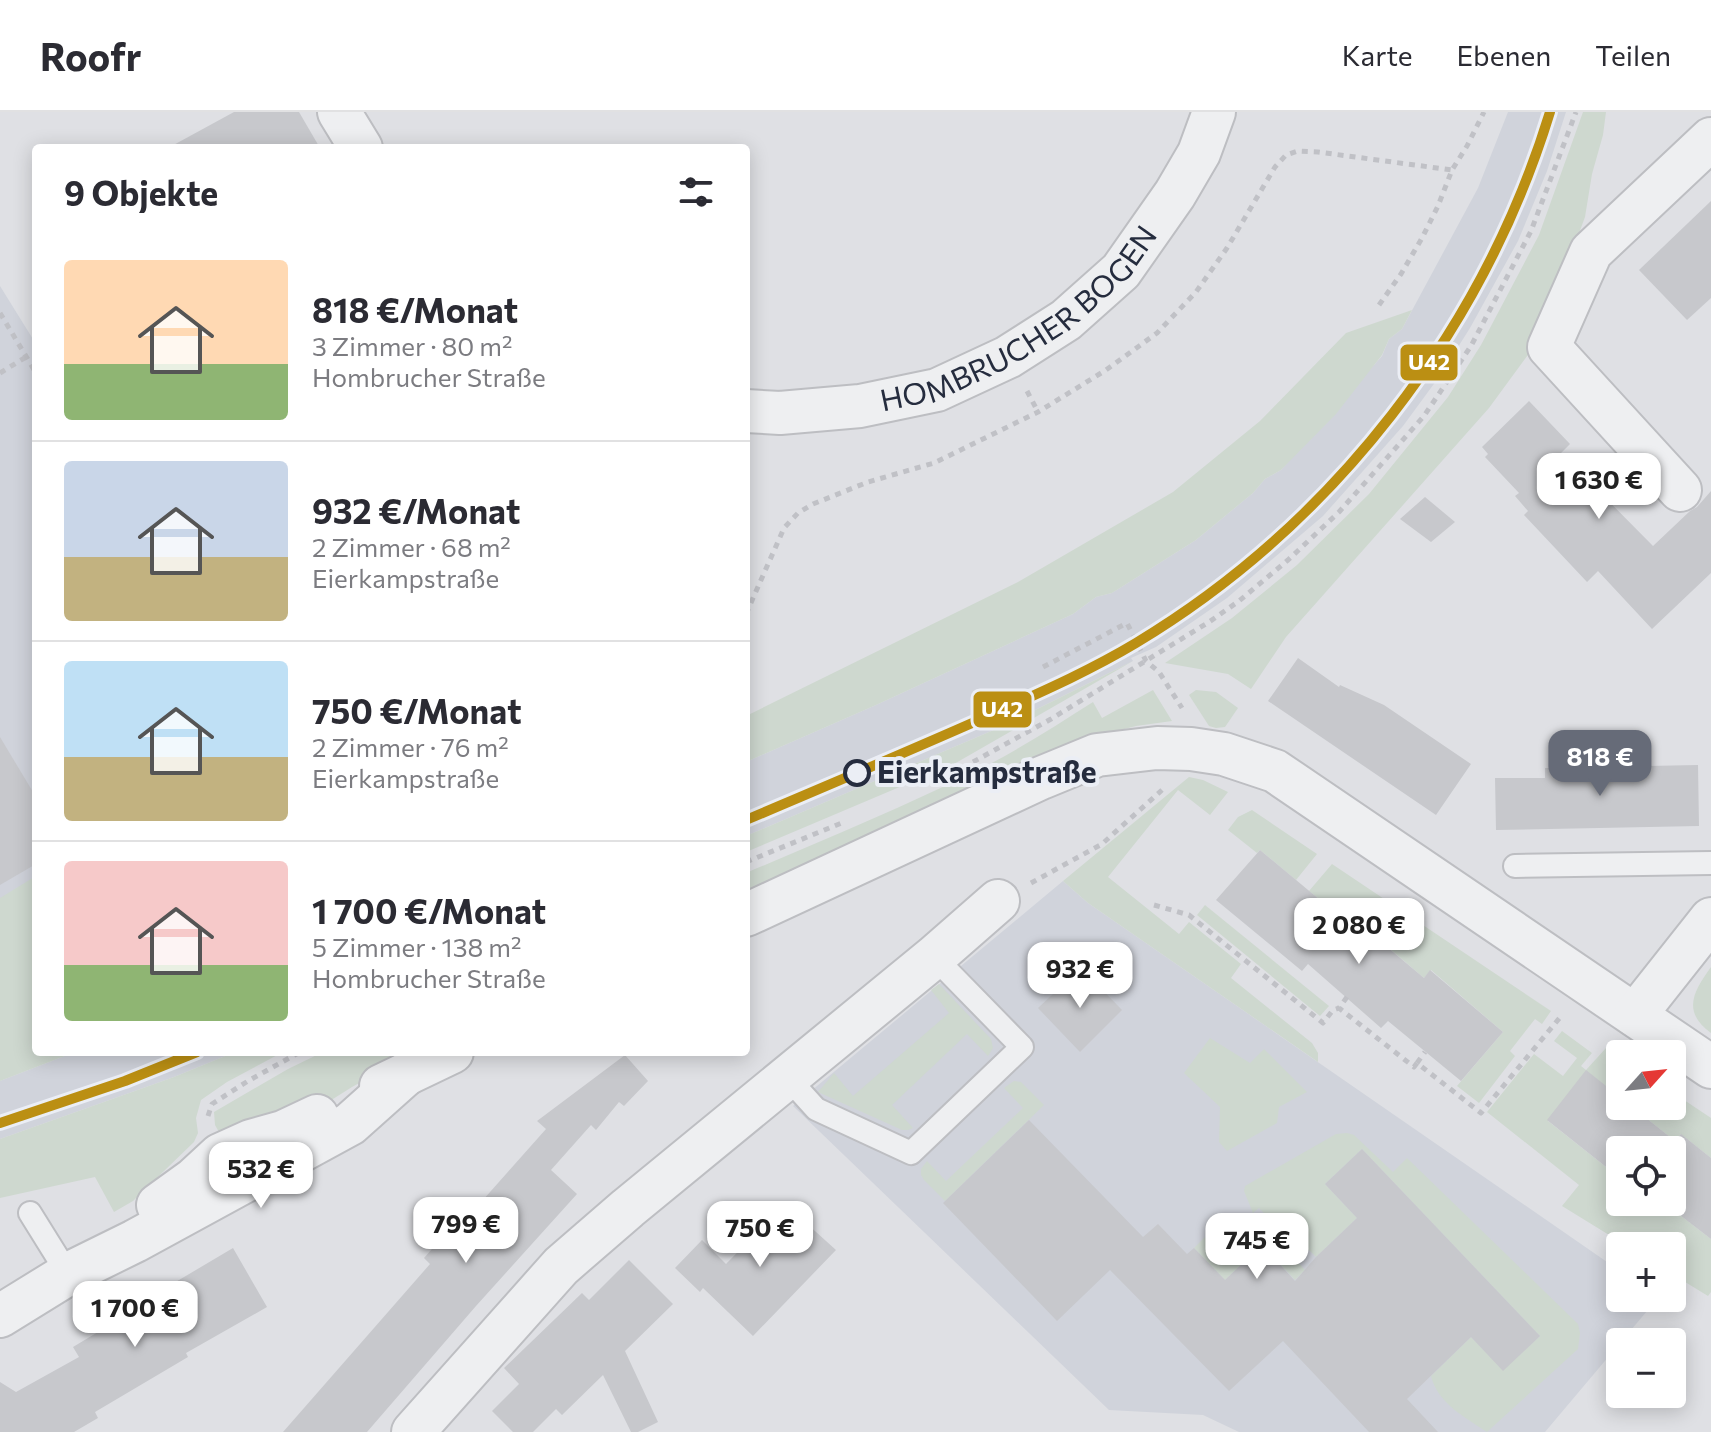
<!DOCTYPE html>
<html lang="de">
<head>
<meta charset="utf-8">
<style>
	body { margin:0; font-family:Commissioner,sans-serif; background:#f7f7f7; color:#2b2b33; height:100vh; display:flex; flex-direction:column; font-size:30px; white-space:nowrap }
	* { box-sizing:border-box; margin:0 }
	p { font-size:26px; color:#7c7c81 }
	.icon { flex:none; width:44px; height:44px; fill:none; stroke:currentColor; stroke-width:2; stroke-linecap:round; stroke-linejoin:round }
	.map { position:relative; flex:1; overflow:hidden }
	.details { position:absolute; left:32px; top:32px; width:718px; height:912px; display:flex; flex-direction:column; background:#fff; border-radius:8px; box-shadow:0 4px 20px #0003 }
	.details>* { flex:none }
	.needle { width:52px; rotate:63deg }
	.tools { position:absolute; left:1606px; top:928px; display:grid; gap:16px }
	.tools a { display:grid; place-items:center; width:80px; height:80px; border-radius:8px; background:#fff; box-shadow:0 4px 20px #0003; font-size:40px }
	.price { position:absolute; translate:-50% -68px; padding:0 18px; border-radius:16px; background:#fff; color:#222; font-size:26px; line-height:52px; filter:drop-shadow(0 2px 4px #0008) }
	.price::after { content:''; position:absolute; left:50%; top:48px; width:24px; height:18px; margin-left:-12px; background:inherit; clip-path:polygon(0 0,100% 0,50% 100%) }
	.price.selected { background:#666b78; color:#fff }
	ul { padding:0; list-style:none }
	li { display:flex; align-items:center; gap:24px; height:200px; padding:0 32px }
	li+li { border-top:2px solid #e1e1e2 }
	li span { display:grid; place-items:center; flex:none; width:224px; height:160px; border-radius:8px; color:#555 }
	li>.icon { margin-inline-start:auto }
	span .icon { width:96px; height:96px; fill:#fffc; stroke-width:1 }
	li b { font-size:34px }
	h2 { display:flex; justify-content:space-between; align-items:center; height:96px; padding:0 32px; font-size:34px }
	header { display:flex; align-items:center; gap:48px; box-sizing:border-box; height:112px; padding:0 40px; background:#fff; border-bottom:2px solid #e1e1e2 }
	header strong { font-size:38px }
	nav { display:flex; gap:44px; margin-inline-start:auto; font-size:28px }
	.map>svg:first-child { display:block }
	.built { fill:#d0d3db }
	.green { fill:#ced8cf }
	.building { fill:#c7c8cc }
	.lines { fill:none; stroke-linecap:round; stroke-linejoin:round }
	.service-casing { stroke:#bdbec2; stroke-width:26 }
	.minor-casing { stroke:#bdbec2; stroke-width:46 }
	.path { stroke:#c0c1c6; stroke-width:5; stroke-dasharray:6 6; stroke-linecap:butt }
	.service { stroke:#eeeff1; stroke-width:22 }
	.minor { stroke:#eeeff1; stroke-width:42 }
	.tram-1-casing { stroke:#ebeef5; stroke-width:16 }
	.tram-1 { stroke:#bb8f13; stroke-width:10 }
	.stop-dot { fill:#ebeef5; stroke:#252c3e; stroke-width:4 }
	.labels { text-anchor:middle; stroke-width:8; stroke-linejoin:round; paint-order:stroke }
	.street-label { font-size:30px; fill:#252c3e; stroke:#ebeef5 }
	.stop-label { font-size:30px; font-weight:bold; fill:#252c3e; stroke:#ebeef5; text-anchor:start }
	.line-badge { stroke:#ebeef5; stroke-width:3 }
	.badge-label { font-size:22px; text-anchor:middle; font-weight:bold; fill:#fff }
</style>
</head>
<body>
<header>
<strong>Roofr</strong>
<nav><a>Karte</a><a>Ebenen</a><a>Teilen</a></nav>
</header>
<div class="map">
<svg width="1711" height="1320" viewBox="0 0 1711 1320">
	<rect width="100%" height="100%" fill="#dfe0e4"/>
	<!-- built -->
	<g class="built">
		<path d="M1508,0H1566L1547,59L1518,129L1470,216L1439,265L1403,314L1323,404L1227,486L1156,535L1131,546L1133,549L1003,614L746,724V650L876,593L1073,502L1096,485L1112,481L1196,428L1253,381L1265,367L1281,358L1382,244L1389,227L1402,217L1478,76Z"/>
		<path d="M0,174L36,232V874L0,887Z"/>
		<path d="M1063,769L1088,791L1620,1159V1186H1658L1545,1320H1239L1203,1303L1109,1298L793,994Z"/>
		<path d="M75,940H235L174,965L0,1027V969Z"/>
	</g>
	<!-- green -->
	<g class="green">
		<path d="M1583,0H1606L1603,23L1592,62L1585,105L1556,183L1533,236L1489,296L1286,525L1251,577L1228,562L1165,551L1232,506L1297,453L1369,382L1448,285L1481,233L1539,123Z"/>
		<path d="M1412,198L1402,217L1389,227L1382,243L1336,302L1281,358L1265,367L1253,381L1196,428L1112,481L1096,485L1073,502L876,593L746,650V604L1018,470L1173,380L1260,309L1346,221Z"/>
		<path d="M1133,549L954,652L746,740V724L1003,614Z"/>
		<path d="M1153,578L1172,609L1136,614L1094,625L1021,654L746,780V761C823,728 901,696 976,659C1017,639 1055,614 1093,590L1102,606Z"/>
		<path d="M1196,578L1216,580L1238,596L1225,615L1216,616L1209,614L1189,583Z"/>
		<path d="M1189,665L1203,668L1228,680L1210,703L1178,678L1108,765L1179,822L1189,810L1241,852L1231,866L1312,931L1318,941V950L1088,791L1063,769Z"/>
		<path d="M1252,698L1317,742L1296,768L1260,738L1257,741L1228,718L1238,705Z"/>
		<path d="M1332,752L1551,899L1542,912L1535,907L1510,939L1515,944L1479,991L1457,974L1503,920L1431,858L1424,866L1349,802L1344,807L1309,779Z"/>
		<path d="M36,764V940H75L0,969V786Z"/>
		<path d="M1205,793L1329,894L1320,904L1197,803Z"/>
		<path d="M1711,855V921C1681,899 1694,879 1711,855Z"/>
		<path d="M939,872L991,927L993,936L988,944L967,922L892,993L913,1016L908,1018H902L818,980L834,961L853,984L949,901L931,878Z"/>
		<path d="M1562,919L1592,941L1581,954L1586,958L1606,936L1620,946V985L1586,959L1548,1009L1620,1066V1090H1663L1711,1127V1180L1708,1184L1672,1162V1134H1627L1562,1094L1579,1073L1487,1000L1534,942L1563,964L1577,946L1554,929Z"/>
		<path d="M1210,926L1250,951L1264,937L1307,980L1279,995L1277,1011L1227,1039L1219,1030L1220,995L1184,961Z"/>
		<path d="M235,940H283L227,970L201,988L196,1006L198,1021L194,1030L133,1089L114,1100L95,1065L0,1086V1027L174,965Z"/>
		<path d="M323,940H416L352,975L325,992L224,1029L215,1013L214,1000L288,957Z"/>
		<path d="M1014,969L1021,970L1044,993L945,1089L924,1068L921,1063V1057L927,1049L946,1069L1023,996L1004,976Z"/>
		<path d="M1672,980L1711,1006V1046L1681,1022L1675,1029L1636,998L1640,994H1672Z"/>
		<path d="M1347,1021L1354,1023L1393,1060L1407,1046L1578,1212L1580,1221L1578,1237L1487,1320C1465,1305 1438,1292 1431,1264L1471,1225L1503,1258L1540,1224L1362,1037L1325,1072L1357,1106L1316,1145L1309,1138L1304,1143L1259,1096L1253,1101L1244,1079L1245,1074L1336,1022Z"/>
		<path d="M1258,1108L1305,1158L1295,1168L1262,1133L1225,1168L1194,1136L1205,1125L1226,1146L1258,1116L1256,1110Z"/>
	</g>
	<!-- building -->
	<g class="building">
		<path d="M234,0H299L320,36H168Z"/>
		<path d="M1711,89V186L1687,208L1639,158Z"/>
		<path d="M1529,289L1570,332L1561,341L1653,434L1690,399L1697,395L1711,379V461L1652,517L1598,459L1587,470L1524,403L1528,399L1515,384L1519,381L1485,345L1488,342L1482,335Z"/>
		<path d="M1425,385L1455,410L1431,430L1400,407Z"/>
		<path d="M1298,546L1339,575L1340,573L1384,593L1471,652L1436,703L1268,589Z"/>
		<path d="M0,625L36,685V752L0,773Z"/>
		<path d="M1698,653L1699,714L1496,718L1495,666H1545V656Z"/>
		<path d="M1260,738L1344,808L1348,802L1424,866L1430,858L1503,920L1461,969L1388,909L1381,916L1308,852L1302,859L1216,788Z"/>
		<path d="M1081,856L1122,898L1080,940L1038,896Z"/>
		<path d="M625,943L648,969L624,994L619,990L596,1018L591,1013L551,1058L577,1082L476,1194L367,1320H283L430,1152L424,1146L447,1120L451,1124L546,1017L537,1009Z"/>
		<path d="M1586,958L1620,985V994H1631L1675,1029L1681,1022L1711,1046V1127L1663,1090H1672V1038H1620V1066L1547,1008Z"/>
		<path d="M1029,1008L1143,1125L1158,1112L1187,1142L1194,1136L1225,1168L1262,1133L1295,1169L1316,1145L1357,1106L1325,1072L1362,1037L1540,1224L1503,1259L1471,1225L1407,1287L1438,1320H1369L1283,1229L1229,1279L1110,1158L1057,1209L943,1091Z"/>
		<path d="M785,1092L836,1138L753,1224L703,1176L700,1180L675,1156L702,1128L726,1152Z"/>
		<path d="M233,1136L267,1195L186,1241L188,1245L95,1300L98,1306L74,1320H0V1270L16,1280L79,1245L73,1235L153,1187L152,1184Z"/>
		<path d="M629,1148L673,1192L625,1239L658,1310L638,1320H631L603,1263L562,1303L556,1297L533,1320H513L492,1299L519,1272L504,1256L582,1181L589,1188Z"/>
	</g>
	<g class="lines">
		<!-- service casing -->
		<g class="service-casing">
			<g id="service">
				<path d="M1515,754L1711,751"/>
				<path d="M788,966L816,997L911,1041L1022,935L934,845"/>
				<path d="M30,1101L68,1162"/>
			</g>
		</g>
		<!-- minor casing -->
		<g class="minor-casing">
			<g id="minor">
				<path d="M339,0L361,36"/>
				<path id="s1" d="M746,299L780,301L860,294L937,278L1008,245L1066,208L1121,159L1175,82L1199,41L1214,0"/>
				<path d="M1680,378L1549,235L1591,140L1711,27"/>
				<path d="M746,803L1041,666L1097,643L1157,636L1191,637L1224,642L1275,659L1711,955"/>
				<path d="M1635,903L1711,807"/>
				<path d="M381,974L452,940"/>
				<path d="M158,1093L194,1067L220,1043L251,1029L283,1020L317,1004"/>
				<path d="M0,1204L68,1162L135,1129L350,1012L406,962"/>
				<path d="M413,1320L561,1154L628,1096L934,845L998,789"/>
			</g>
		</g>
		<!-- path -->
		<g class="path">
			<path d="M1379,193L1401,162L1422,126L1438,94L1452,58L1467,34L1484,0"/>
			<path d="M0,201L36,261"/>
			<path d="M0,261L26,245"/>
			<path d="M1027,279L1038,300"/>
			<path d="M746,502L784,416L798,401L813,392L868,370L934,351L1038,300L1106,258L1157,221L1196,180L1227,136L1275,55L1286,43L1298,39L1318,40L1452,58"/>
			<path d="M1043,555L1127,511L1146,549L1159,560L1182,596"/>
			<path d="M973,650L1051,607L1209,510L1239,489L1288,448L1339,400L1424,304L1471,234L1531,119L1576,0"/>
			<path d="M746,750L844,710"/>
			<path d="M1031,771L1102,732L1162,678"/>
			<path d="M1154,793L1189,803L1323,911L1333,898L1339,896"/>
			<path d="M1347,885L1339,896L1414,955L1417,951L1481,1001L1562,903"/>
			<path d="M1417,951L1425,940"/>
			<path d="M208,1004L212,992L248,969L300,940"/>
		</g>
		<!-- service -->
		<use href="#service" class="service"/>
		<!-- minor -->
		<use href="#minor" class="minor"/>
		<!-- tram-1 casing -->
		<g class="tram-1-casing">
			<g id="tram-1">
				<path d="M746,708C824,675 902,642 979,608C1032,584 1086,561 1136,531C1332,413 1483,219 1550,0"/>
				<path d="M0,1011L125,969L197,940"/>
			</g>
		</g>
		<!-- tram-1 -->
		<use href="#tram-1" class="tram-1"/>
	</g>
	<!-- markers -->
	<circle class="stop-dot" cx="857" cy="661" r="12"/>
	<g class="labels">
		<!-- street labels -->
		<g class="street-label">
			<text dy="10" stroke="none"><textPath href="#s1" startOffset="300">HOMBRUCHER BOGEN</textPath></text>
		</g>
		<!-- stop labels -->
		<g class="stop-label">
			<text x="877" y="671">Eierkampstraße</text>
		</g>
	</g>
	<g class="line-badge">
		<rect x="1399" y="231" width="60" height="39" rx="8" fill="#bb8f13"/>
		<rect x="972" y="578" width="61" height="39" rx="8" fill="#bb8f13"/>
	</g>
	<g class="badge-label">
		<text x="1429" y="258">U42</text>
		<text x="1002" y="605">U42</text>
	</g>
</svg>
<div class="tools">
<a><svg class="needle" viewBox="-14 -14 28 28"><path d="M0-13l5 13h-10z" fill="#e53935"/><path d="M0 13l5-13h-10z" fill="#7c7c81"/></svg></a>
<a><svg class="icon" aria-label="locate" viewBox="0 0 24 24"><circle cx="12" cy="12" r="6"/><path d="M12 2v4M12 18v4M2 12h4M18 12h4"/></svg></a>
<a>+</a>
<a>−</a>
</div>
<b class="price" style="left:1599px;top:409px">1 630 €</b>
<b class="price selected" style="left:1600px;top:686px">818 €</b>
<b class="price" style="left:1359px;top:854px">2 080 €</b>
<b class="price" style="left:1080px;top:898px">932 €</b>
<b class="price" style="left:261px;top:1098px">532 €</b>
<b class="price" style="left:466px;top:1153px">799 €</b>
<b class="price" style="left:760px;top:1157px">750 €</b>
<b class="price" style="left:1257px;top:1169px">745 €</b>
<b class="price" style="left:135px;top:1237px">1 700 €</b>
<section class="details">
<h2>9 Objekte<svg class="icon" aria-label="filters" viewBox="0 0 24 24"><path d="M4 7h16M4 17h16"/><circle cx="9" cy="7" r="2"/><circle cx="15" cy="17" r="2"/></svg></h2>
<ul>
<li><span style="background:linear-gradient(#ffd9b3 65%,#8fb573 0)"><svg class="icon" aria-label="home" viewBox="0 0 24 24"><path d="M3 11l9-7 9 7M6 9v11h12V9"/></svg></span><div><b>818 €/Monat</b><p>3 Zimmer · 80 m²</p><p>Hombrucher Straße</p></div></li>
<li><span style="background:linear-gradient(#c9d6e8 60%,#c2b280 0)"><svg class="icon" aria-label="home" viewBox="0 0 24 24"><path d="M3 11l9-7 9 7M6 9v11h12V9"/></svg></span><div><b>932 €/Monat</b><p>2 Zimmer · 68 m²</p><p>Eierkampstraße</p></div></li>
<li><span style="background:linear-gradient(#bfe0f5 60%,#c2b280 0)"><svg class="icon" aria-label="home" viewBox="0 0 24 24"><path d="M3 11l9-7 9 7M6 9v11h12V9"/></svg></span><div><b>750 €/Monat</b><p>2 Zimmer · 76 m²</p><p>Eierkampstraße</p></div></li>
<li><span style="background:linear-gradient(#f6c9c9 65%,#8fb573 0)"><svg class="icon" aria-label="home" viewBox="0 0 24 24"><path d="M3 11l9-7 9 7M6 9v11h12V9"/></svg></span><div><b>1 700 €/Monat</b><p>5 Zimmer · 138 m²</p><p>Hombrucher Straße</p></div></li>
</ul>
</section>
</div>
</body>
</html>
